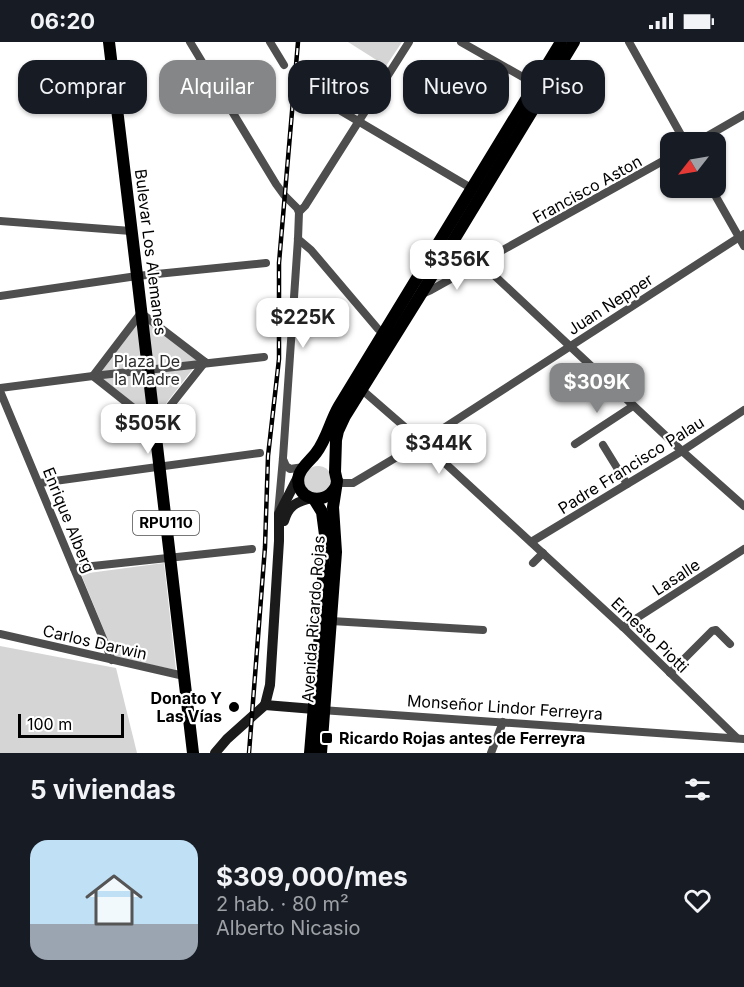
<!DOCTYPE html>
<html lang="es">
<head>
<meta charset="utf-8">
<style>
	body { margin:0; font-family:Inter,sans-serif; background:#20242c; color:#f1f3f6; height:100vh; display:flex; flex-direction:column; font-size:22px; white-space:nowrap }
	* { box-sizing:border-box; margin:0 }
	p { font-size:20px; color:#9ea1a6 }
	.icon { flex:none; width:33px; height:33px; fill:none; stroke:currentColor; stroke-width:2; stroke-linecap:round; stroke-linejoin:round }
	.map { position:relative; height:711px; overflow:hidden }
	.panel { display:flex; flex-direction:column; background:#171b24; flex:1 }
	.panel>* { flex:none }
	.top-card { position:absolute; left:18px; top:18px; width:708px; height:54px; display:flex; gap:12px }
	.needle { width:39px; rotate:239deg }
	.tools { position:absolute; left:660px; top:90px; display:grid; gap:12px }
	.tools a { display:grid; place-items:center; width:66px; height:66px; border-radius:12px; background:#171b24; box-shadow:0 2px 4px #0004; font-size:30px }
	.scale { position:absolute; left:18px; bottom:15px; width:106px; box-sizing:border-box; padding-left:6px; border:3px solid #000; border-top:0; font-size:16px; line-height:21px; white-space:nowrap; color:#000; -webkit-text-stroke:4px #fff; paint-order:stroke }
	.price { position:absolute; translate:-50% -51px; padding:0 14px; border-radius:12px; background:#fff; color:#222; font-size:20px; line-height:39px; filter:drop-shadow(0 2px 3px #0008) }
	.price::after { content:''; position:absolute; left:50%; top:36px; width:18px; height:14px; margin-left:-9px; background:inherit; clip-path:polygon(0 0,100% 0,50% 100%) }
	.price.selected { background:#858687; color:#fff }
	ul { padding:0; list-style:none }
	li { display:flex; align-items:center; gap:18px; height:150px; padding:0 30px }
	li span { display:grid; place-items:center; flex:none; width:168px; height:120px; border-radius:18px; color:#555 }
	li>.icon { margin-inline-start:auto }
	span .icon { width:72px; height:72px; fill:#fffc; stroke-width:1 }
	li b { font-size:26px }
	h2 { display:flex; justify-content:space-between; align-items:center; height:72px; padding:0 30px; font-size:26px }
	.chip { padding:0 21px; border-radius:18px; background:#171b24; box-shadow:0 2px 4px #0004; font-size:21px; line-height:54px }
	.chip.selected { background:#858687; color:#fff }
	.status { display:flex; justify-content:space-between; align-items:center; height:42px; padding:0 30px; background:#171b24; direction:ltr }
	.status svg { height:16px; fill:currentColor }
	.map>svg:first-child { display:block }
	.green { fill:#d5d5d5 }
	.lines { fill:none; stroke-linecap:round; stroke-linejoin:round }
	.street { stroke:#4e4e4e; stroke-width:8 }
	.secondary { stroke:#1b1b1b; stroke-width:10 }
	.primary { stroke:#000; stroke-width:12 }
	.rail-casing { stroke:#000; stroke-width:4.5 }
	.rail { stroke:#fff; stroke-width:2; stroke-dasharray:7; stroke-linecap:butt }
	.poi-dot { fill:#000; stroke:#fff; stroke-width:2 }
	.labels { text-anchor:middle; stroke-width:4.5; stroke-linejoin:round; paint-order:stroke }
	.shield { fill:#fff; stroke:#4c4c4c; stroke-width:1.5 }
	.shield-label { font-size:15px; font-weight:bold; fill:#000 }
	.street-label { font-size:16px; fill:#000; stroke:#fff }
	.park-label { font-size:16px; fill:#2c2c2c; stroke:#fff }
	.poi-label { font-size:16px; font-weight:bold; fill:#000; stroke:#fff; text-anchor:end }
</style>
</head>
<body>
<div class="status"><b>06:20</b><svg viewBox="0 0 49 12"><path d="M0 12V9h3v3zM5 12V6h3v6zM10 12V3h3v9zM15 12V0h3v12zM26 1h20v11H26zM47 4h2v5h-2z"/></svg></div>
<div class="map">
<svg width="744" height="711" viewBox="0 0 744 711">
	<rect width="100%" height="100%" fill="#fff"/>
	<!-- green -->
	<g class="green">
		<path d="M348,0H402L386,24Z"/>
		<path d="M140,279H145L199,319L154,377L98,334Z"/>
		<circle cx="318" cy="438" r="14"/>
		<path d="M164,521L176,628L115,615L81,532Z"/>
		<path d="M0,604L116,626L137,711H0Z"/>
	</g>
	<g class="lines">
		<!-- street -->
		<g class="street">
			<path d="M190,0L276,142L284,153L297,166L299,170L298,197L283,416L278,472"/>
			<path d="M270,0L284,23"/>
			<path d="M461,0L535,42"/>
			<path d="M629,0L685,100"/>
			<path d="M304,47L471,146"/>
			<path d="M697,100L744,73"/>
			<path d="M711,146L744,204"/>
			<path d="M299,170L305,164L409,0"/>
			<path d="M0,179L131,189"/>
			<path d="M298,197L311,208L378,287L383,291"/>
			<path d="M453,200L481,221L682,409L744,464"/>
			<path d="M422,252L431,248L670,115"/>
			<path d="M0,254L137,234L266,221"/>
			<path d="M93,334L155,383L205,320"/>
			<path d="M93,334L141,271L205,320"/>
			<path d="M0,346L93,334L264,315"/>
			<path d="M361,347L422,400L623,585L737,696"/>
			<path d="M0,349L112,618"/>
			<path d="M575,402L633,364"/>
			<path d="M603,403L627,442"/>
			<path d="M283,417L286,424L290,427L304,425"/>
			<path d="M336,436L342,441H353L422,400L744,192"/>
			<path d="M40,441L260,411"/>
			<path d="M531,500L682,409L744,368"/>
			<path d="M533,521L543,511"/>
			<path d="M74,526L252,507"/>
			<path d="M331,579L483,588"/>
			<path d="M623,585L744,507"/>
			<path d="M0,592L184,634"/>
			<path d="M670,631L712,589L716,588L730,602"/>
			<path d="M321,668L744,697"/>
			<path d="M491,711L503,680"/>
		</g>
		<!-- secondary -->
		<g class="secondary">
			<path d="M284,479C289,462 296,461 311,456"/>
			<path d="M265,663L270,643L279,499V472L299,433"/>
			<path d="M265,663L314,667"/>
			<path d="M215,711L227,697L265,663"/>
		</g>
		<!-- primary -->
		<g class="primary">
			<path d="M109,0C137,237 167,474 193,711"/>
			<path d="M335,446C323,466 293,456 299,433C302,424 311,418 316,411C327,397 330,379 339,364L561,0"/>
			<path d="M310,711L321,579L325,493L322,470L314,457"/>
			<path d="M321,711L336,510L333,465L337,439L335,430L336,398L338,389L345,374L421,252L574,0"/>
		</g>
		<!-- rail casing -->
		<g class="rail-casing">
			<path id="rail" d="M249,711L265,505L268,414L279,317V221L298,0"/>
		</g>
		<!-- rail -->
		<use href="#rail" class="rail"/>
	</g>
	<!-- markers -->
	<g class="poi-dot">
		<circle cx="234" cy="665" r="6"/>
		<rect x="321" y="690" width="12" height="12" rx="3"/>
	</g>
	<g class="labels">
		<!-- shield labels -->
		<rect class="shield" x="133" y="469" width="66" height="24" rx="4.5"/>
		<g class="shield-label">
			<text x="166" y="486">RPU110</text>
		</g>
		<!-- street labels -->
		<g class="street-label">
			<text transform="translate(587 147) rotate(-29)" y="6">Francisco Aston</text>
			<text transform="translate(151 210) rotate(83)" y="6">Bulevar Los Alemanes</text>
			<text transform="translate(610 262) rotate(-33)" y="6">Juan Nepper</text>
			<text transform="translate(631 423) rotate(-32)" y="6">Padre Francisco Palau</text>
			<text transform="translate(69 478) rotate(68)" y="6">Enrique Alberg</text>
			<text transform="translate(676 535) rotate(-33)" y="6">Lasalle</text>
			<text transform="translate(313 577) rotate(-86)" y="6">Avenida Ricardo Rojas</text>
			<text transform="translate(650 593) rotate(44)" y="6">Ernesto Piotti</text>
			<text transform="translate(95 600) rotate(13)" y="6">Carlos Darwin</text>
			<text transform="translate(505 665) rotate(4)" y="6">Monseñor Lindor Ferreyra</text>
		</g>
		<!-- park labels -->
		<g class="park-label">
			<text x="147" y="325">Plaza De<tspan x="147" dy="18">la Madre</tspan></text>
		</g>
		<!-- poi labels -->
		<g class="poi-label">
			<text x="222" y="662">Donato Y<tspan x="222" dy="18">Las Vías</tspan></text>
			<text x="339" y="702" text-anchor="start">Ricardo Rojas antes de Ferreyra</text>
		</g>
	</g>
</svg>
<div class="tools">
<a><svg class="needle" viewBox="-14 -14 28 28"><path d="M0-13l5 13h-10z" fill="#e53935"/><path d="M0 13l5-13h-10z" fill="#9ea1a6"/></svg></a>
</div>
<div class="scale">100 m</div>
<b class="price" style="left:457px;top:249px">$356K</b>
<b class="price" style="left:303px;top:307px">$225K</b>
<b class="price selected" style="left:597px;top:372px">$309K</b>
<b class="price" style="left:148px;top:413px">$505K</b>
<b class="price" style="left:439px;top:433px">$344K</b>
<div class="top-card">
<a class="chip">Comprar</a>
<a class="chip selected">Alquilar</a>
<a class="chip">Filtros</a>
<a class="chip">Nuevo</a>
<a class="chip">Piso</a>
</div>
</div>
<section class="panel">
<h2>5 viviendas<svg class="icon" aria-label="filters" viewBox="0 0 24 24"><path d="M4 7h16M4 17h16"/><circle cx="9" cy="7" r="2"/><circle cx="15" cy="17" r="2"/></svg></h2>
<ul>
<li><span style="background:linear-gradient(#bfe0f5 70%,#9aa5b1 0)"><svg class="icon" aria-label="home" viewBox="0 0 24 24"><path d="M3 11l9-7 9 7M6 9v11h12V9"/></svg></span><div><b>$309,000/mes</b><p>2 hab. · 80 m²</p><p>Alberto Nicasio</p></div><svg class="icon" aria-label="heart" viewBox="0 0 24 24"><path d="M12 20l-8-8c-3-5 5-10 8-4 3-6 11-1 8 4z"/></svg></li>
</ul>
</section>
</body>
</html>
